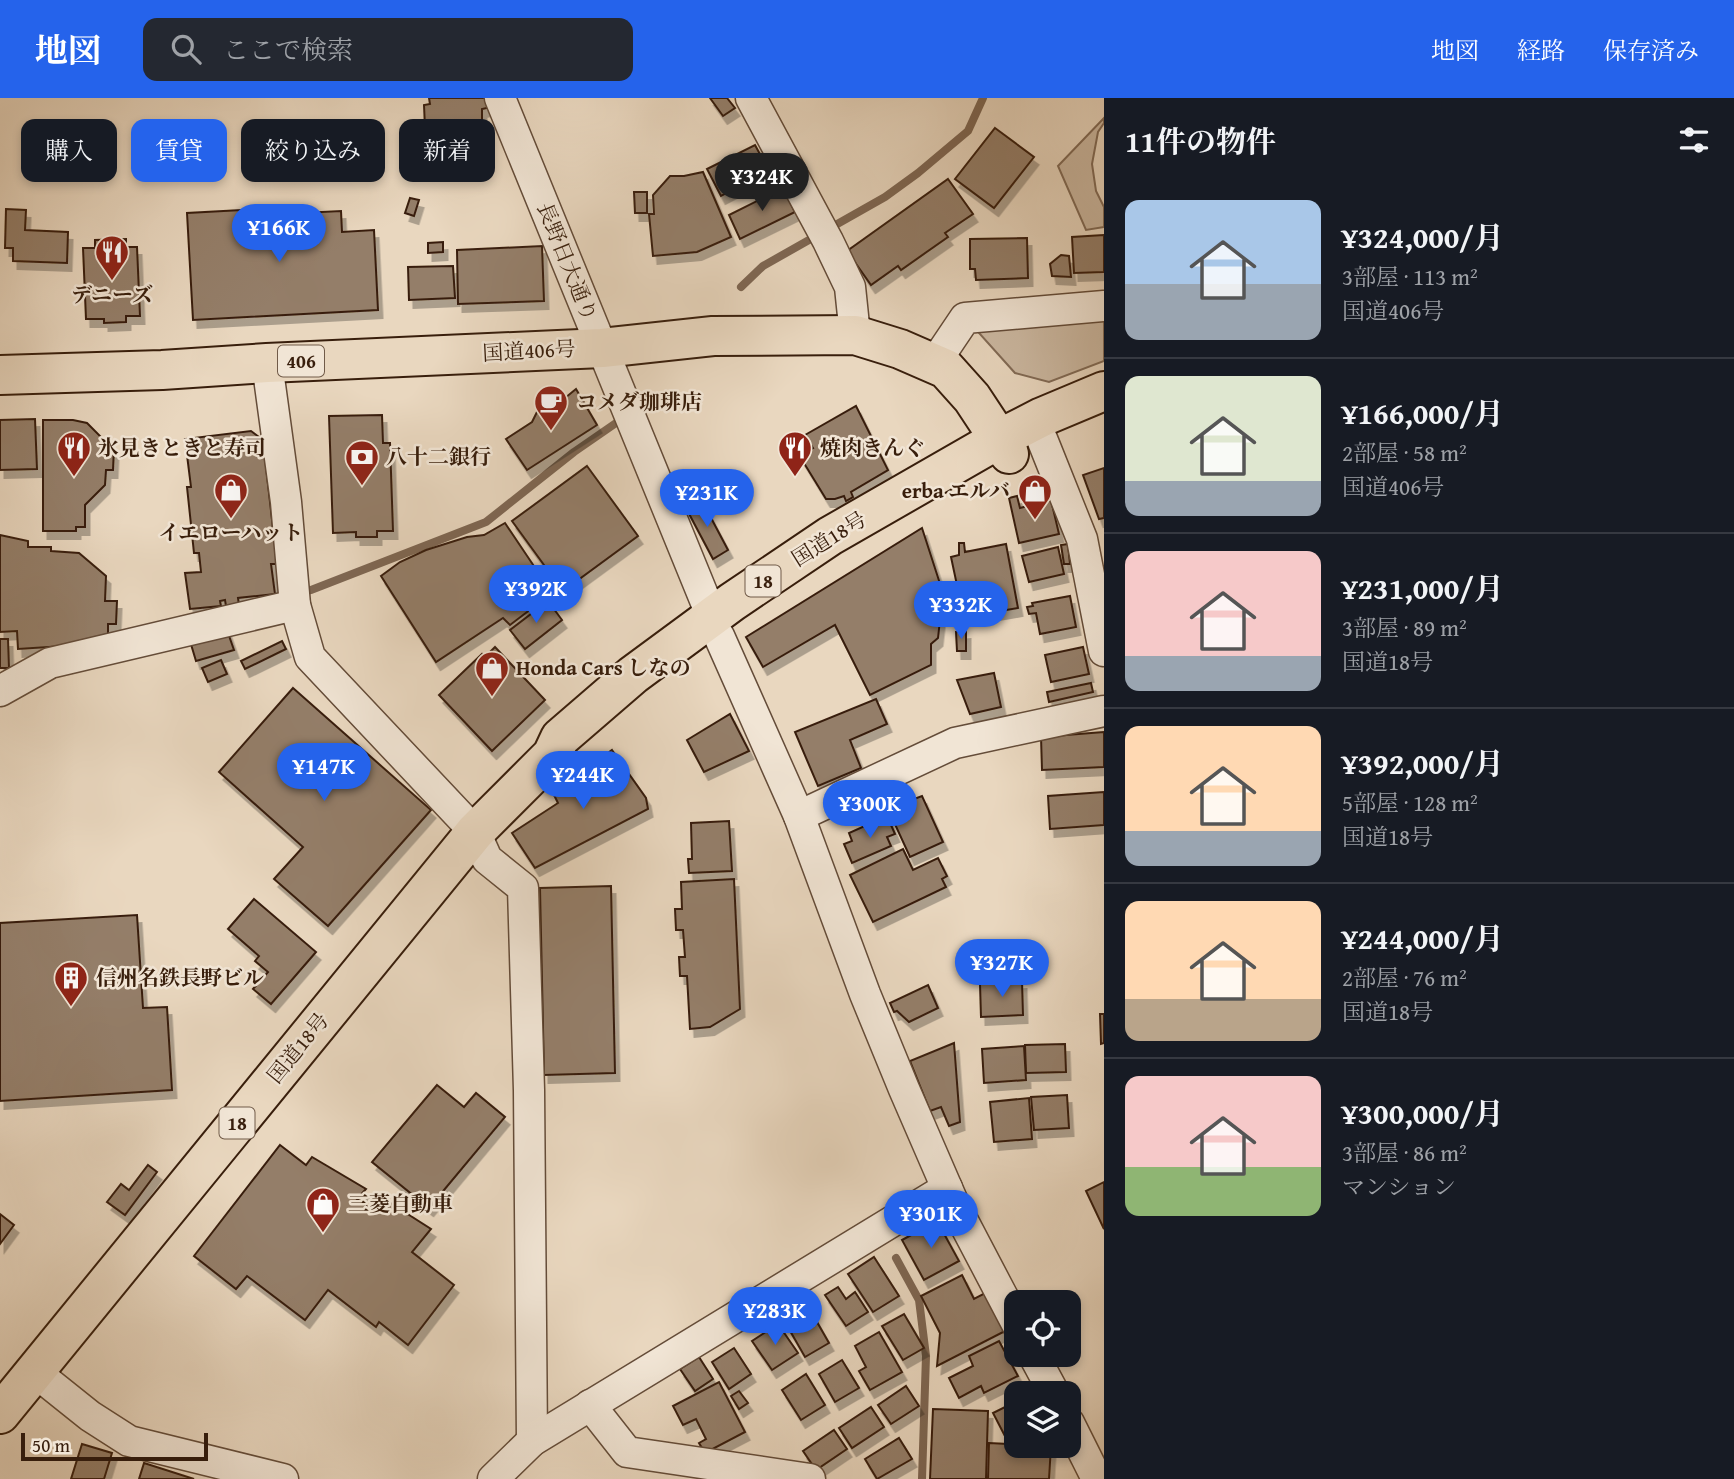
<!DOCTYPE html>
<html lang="ja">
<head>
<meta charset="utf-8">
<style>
	body { margin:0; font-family:"Gentium Book Plus","Noto Serif JP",serif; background:#242831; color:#f1f3f6; height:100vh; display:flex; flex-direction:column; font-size:26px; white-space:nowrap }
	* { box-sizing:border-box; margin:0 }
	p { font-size:23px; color:#9ea1a6 }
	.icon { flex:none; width:38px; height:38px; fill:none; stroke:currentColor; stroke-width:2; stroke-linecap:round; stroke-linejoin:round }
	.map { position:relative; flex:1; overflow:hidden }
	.side { display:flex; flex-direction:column; background:#171b24; width:630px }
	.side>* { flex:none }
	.banner { position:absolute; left:21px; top:21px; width:665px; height:63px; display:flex; gap:14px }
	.buttons { position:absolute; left:1004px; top:1192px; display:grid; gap:14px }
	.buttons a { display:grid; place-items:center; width:77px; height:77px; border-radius:14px; background:#171b24; box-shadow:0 4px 10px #0003; font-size:35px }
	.scale { position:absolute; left:21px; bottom:18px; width:187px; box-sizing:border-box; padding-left:7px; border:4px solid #381e0c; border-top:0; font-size:19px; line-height:24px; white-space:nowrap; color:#381e0c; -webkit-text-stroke:5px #f1e5d5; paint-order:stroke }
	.price { position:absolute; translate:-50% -60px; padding:0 16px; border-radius:24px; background:#2563eb; color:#fff; font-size:23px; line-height:46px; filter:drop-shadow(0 2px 4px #0008) }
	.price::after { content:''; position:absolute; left:50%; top:42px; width:21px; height:16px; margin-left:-10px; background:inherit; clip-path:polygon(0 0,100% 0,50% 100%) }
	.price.active { background:#222; color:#fff }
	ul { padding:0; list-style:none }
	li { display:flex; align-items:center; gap:21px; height:175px; padding:0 21px }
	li+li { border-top:2px solid #363941 }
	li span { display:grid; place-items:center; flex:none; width:196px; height:140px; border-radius:14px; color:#555 }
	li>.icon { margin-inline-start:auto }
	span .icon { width:84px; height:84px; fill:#fffc; stroke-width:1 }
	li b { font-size:30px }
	h2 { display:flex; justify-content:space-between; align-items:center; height:84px; padding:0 21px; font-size:30px }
	.tag { padding:0 24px; border-radius:14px; background:#171b24; box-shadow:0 4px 10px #0003; font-size:24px; line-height:63px }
	.tag.active { background:#2563eb; color:#fff }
	header { display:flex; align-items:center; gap:42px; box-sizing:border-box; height:98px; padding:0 35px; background:#2563eb; color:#fff }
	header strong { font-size:33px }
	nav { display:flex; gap:38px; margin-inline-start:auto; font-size:24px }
	.search { width:490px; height:63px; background:#242831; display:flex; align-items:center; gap:18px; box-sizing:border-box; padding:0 24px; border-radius:14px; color:#9ea1a6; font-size:26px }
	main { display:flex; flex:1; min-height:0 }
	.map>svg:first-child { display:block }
	.green { fill:#cbb8a1; stroke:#826b56; stroke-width:2 }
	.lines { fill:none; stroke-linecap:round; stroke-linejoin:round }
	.stream { stroke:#7e6753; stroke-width:8 }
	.building { fill:#947e69; stroke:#381e0c; stroke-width:2; filter:url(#shadow) }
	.minor-casing { stroke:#644c39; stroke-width:33 }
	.highway-casing { stroke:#381e0c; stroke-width:42 }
	.minor { stroke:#f1e5d5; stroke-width:30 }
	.highway { stroke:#e9d7bf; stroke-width:38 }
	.labels { text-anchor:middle; stroke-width:5; stroke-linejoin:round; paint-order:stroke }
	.shield { fill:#f1e5d5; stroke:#705a48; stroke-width:2 }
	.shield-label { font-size:19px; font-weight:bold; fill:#381e0c }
	.street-label { font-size:21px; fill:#381e0c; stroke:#f1e5d5 }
	.poi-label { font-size:21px; font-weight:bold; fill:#381e0c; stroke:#f1e5d5; text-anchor:start }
</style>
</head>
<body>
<header>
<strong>地図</strong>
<div class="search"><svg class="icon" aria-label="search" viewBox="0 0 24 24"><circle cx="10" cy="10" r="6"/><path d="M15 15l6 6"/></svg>ここで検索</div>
<nav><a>地図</a><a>経路</a><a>保存済み</a></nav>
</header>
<main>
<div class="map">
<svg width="1104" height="1381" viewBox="0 0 1104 1381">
	<defs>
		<filter id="shadow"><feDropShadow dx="4.5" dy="8" stdDeviation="0" flood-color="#0004"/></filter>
	</defs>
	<rect width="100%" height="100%" fill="#e9d7bf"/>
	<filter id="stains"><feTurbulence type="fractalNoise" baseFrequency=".00286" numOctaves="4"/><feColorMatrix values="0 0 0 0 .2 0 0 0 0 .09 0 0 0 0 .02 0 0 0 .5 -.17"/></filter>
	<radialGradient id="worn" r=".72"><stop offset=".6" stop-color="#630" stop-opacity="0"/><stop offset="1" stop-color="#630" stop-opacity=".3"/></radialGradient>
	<!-- green -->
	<g class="green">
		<path d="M1104,20V25L1098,34L1092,66L1096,93L1104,109V129L1086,132L1058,68Z"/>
		<path d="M1104,222V263L1049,284L1015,275L979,235L980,229Z"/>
	</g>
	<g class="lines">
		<!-- stream -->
		<g class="stream">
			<path d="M741,189L763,168L885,99L918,75L968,33L983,0"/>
			<path d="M311,492L486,424L574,354L616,325"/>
			<path d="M896,1160L919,1202L926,1258L922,1381"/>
		</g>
	</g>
	<!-- building -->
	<g class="building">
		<path d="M429,0H487V10L482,11V26L425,30L424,7L430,6Z"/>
		<path d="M710,0H727L735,10L723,18Z"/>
		<path d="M74,26L75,49H30V27Z"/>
		<path d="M995,30L1034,59L994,110L955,81Z"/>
		<path d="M755,47L769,73L721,98L707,71Z"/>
		<path d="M703,74L731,139L697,154L653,158L649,116H654L653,97L670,78H684Z"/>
		<path d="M948,81L973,116L945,135L948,139L901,172L898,168L871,187L847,153Z"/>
		<path d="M783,90L795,114L740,141L729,117Z"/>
		<path d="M634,94H647V115H635Z"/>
		<path d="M410,100L419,102L414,118L405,115Z"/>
		<path d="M301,109L302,115L341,113L342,134L374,132L378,212L193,222L187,115Z"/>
		<path d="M6,111L26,112L25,132L68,134L67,165L13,163V150H5Z"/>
		<path d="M1104,137V174L1074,175L1072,139Z"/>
		<path d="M1027,140L1028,180L976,182L975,171H970V141Z"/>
		<path d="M126,141V149H137L140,218H126V224L104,225V221H86L83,150H95V142Z"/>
		<path d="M443,144V154L428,155V145Z"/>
		<path d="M542,148L544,203L458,206L457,152Z"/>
		<path d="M1061,157L1069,158L1071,179L1052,178L1050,166Z"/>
		<path d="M453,168L455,200L409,202L408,169Z"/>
		<path d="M576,291L597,327L527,372L506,341L532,324L538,312L556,299L565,300Z"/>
		<path d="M856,308L888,372L851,394L853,399L846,403L844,398L835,401H826L799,357L813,350L805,337Z"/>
		<path d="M382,317L383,345H390L393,433H377V439H356V434L333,435L329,318Z"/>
		<path d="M35,321L37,371L0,372V322Z"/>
		<path d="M43,322H73L87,325L101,339L106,350H114L113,372H106L105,387L85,407V429H76V433H43Z"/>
		<path d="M251,333L263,342L277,466H271L275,496L238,500L239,507L226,508L225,502L220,503L221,508L190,511L185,475L201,474L199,455H194L187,389H191L185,341Z"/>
		<path d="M587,368L638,438L563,493L512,423Z"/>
		<path d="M1104,370V420L1099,421L1083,377Z"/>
		<path d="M1017,398L1020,410L1051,402L1059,436L1019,445L1009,400Z"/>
		<path d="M701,401L728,452L713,461L686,410Z"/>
		<path d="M505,425L552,495L510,527L503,520L436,564L381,478L400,464L426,452L467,439L484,437Z"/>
		<path d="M922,430L943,495L938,540L931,546V567L870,597L835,527L763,569L746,539Z"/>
		<path d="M0,437L28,443V449H51V453L79,455L106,478L105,503H117L116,526H108V536L64,548L18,551L17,533L0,534Z"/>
		<path d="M959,445H964L965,454L1006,446L1018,510L966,519L957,518L955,508L961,506L951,459L959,457Z"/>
		<path d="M1068,446L1070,466H1064L1061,447Z"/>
		<path d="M1058,449L1064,476L1029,484L1022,458Z"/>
		<path d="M1070,498L1076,529L1040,536L1036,515L1029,516L1027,509L1033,508L1032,505Z"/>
		<path d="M548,503L562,522L525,551L510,532Z"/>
		<path d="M227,532L234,552L196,563L190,543Z"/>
		<path d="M966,533V553H957L956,534Z"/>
		<path d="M0,541H8L9,570H0Z"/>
		<path d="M282,543L286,551L245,571L241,563Z"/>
		<path d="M495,549L545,602L492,653L439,597L482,556L485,559Z"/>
		<path d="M1083,549L1089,576L1051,584L1045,557Z"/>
		<path d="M221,562L227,576L208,584L202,570Z"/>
		<path d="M994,575L1001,609L970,616L957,582Z"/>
		<path d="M1091,585L1093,594L1049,604L1047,594Z"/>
		<path d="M293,590L431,712L328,828L274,781L303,749L219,674Z"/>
		<path d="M876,601L887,626L850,642L861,670L818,688L795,634Z"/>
		<path d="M730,616L749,653L704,674L687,642Z"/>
		<path d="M1104,634V669L1042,672L1041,639Z"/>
		<path d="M612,652L646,700L648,711L535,770L512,735L558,705L553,695Z"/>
		<path d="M902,688L909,703L922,698L943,744L910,759L888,711L891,710L885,696Z"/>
		<path d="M1104,694V727L1050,731L1048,698Z"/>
		<path d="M887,718L895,736L887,739L891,748L852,765L844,746L852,743L849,735Z"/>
		<path d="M729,723L732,773L689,775L688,761H692L691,725Z"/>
		<path d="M903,751L913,772L938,760L947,778L942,781L946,789L873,824L850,777Z"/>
		<path d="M734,781L740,911L710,929L690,931L687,878H680L679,859H685L683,832H676L675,811H682L681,784Z"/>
		<path d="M611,788L615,975L544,977L540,790Z"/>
		<path d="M254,801L316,854L271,906L253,891L268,874L255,863L259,858L228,831Z"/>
		<path d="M137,817L143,910L167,909L172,992L0,1003V825Z"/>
		<path d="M1022,883L1023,917L981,919L980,886Z"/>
		<path d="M928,887L938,910L909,924L897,913L894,914L890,905Z"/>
		<path d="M1100,916H1104V945L1101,946Z"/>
		<path d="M954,945L960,1024L949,1028L941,1009L930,1013L910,963Z"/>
		<path d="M1065,946L1066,974L1026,975L1025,947Z"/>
		<path d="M1024,948L1026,982L984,985L982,951Z"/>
		<path d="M437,987L464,1009L476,995L505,1019L429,1110L372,1064Z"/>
		<path d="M1067,997L1069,1030L1034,1032L1031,999Z"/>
		<path d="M1029,1000L1032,1041L994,1044L990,1004Z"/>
		<path d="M280,1047L306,1067L312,1059L366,1091L357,1101L371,1111L381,1099L431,1131L412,1154L454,1187L408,1247L379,1224L376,1229L328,1192L305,1222L247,1178L236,1191L194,1158Z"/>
		<path d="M148,1067L157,1074L125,1117L107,1104L121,1086L129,1092Z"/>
		<path d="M1104,1084V1131L1086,1093Z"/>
		<path d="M0,1116L14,1127L0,1146Z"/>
		<path d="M937,1123L959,1163L924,1182L902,1142Z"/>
		<path d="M874,1159L899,1198L873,1214L848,1176Z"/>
		<path d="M962,1177L974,1201L989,1193L1009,1231L937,1268L940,1235L921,1198Z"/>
		<path d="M838,1189L846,1201L855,1194L868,1214L846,1228L825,1197Z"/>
		<path d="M809,1210L829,1245L805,1259L785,1224Z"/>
		<path d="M904,1216L924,1250L903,1262L882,1228Z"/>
		<path d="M778,1226L798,1255L772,1272L752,1243Z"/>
		<path d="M879,1234L902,1274L870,1292L859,1273L866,1269L855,1248Z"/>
		<path d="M999,1243L1018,1278L984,1295L981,1288L959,1300L949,1280L973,1268L969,1258Z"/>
		<path d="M734,1250L751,1276L729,1291L712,1264Z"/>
		<path d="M699,1259L713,1281L695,1293L680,1271Z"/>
		<path d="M842,1262L859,1290L835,1304L819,1276Z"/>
		<path d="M806,1276L825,1307L801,1322L782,1292Z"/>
		<path d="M719,1284L745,1334L705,1355L699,1345L706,1341L696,1321L683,1327L673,1308Z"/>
		<path d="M906,1288L919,1308L891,1326L878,1307Z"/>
		<path d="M739,1293L748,1305L739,1311L731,1298Z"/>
		<path d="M1017,1303V1337L1007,1342L993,1315Z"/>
		<path d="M871,1309L884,1329L852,1350L839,1330Z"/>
		<path d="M933,1311L988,1313L986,1381H930Z"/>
		<path d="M834,1332L847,1351L816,1372L803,1353Z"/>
		<path d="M899,1340L912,1361L877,1381L865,1361Z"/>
		<path d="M989,1345L1051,1348L1049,1381H988Z"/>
		<path d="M82,1346L112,1355L104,1381H71Z"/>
		<path d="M144,1365L194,1381H139Z"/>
	</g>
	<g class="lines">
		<!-- minor casing -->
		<g class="minor-casing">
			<g id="minor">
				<path d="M500,0L712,519"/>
				<path d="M751,0L828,143L850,189L855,237"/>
				<path d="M267,265L286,404L295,507L310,559L475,734L487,761L523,790L529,992L532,1343"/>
				<path d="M934,266L965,220L1104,208"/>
				<path d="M1042,341L1082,441L1104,553"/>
				<path d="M719,538L799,718L865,896L904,991L953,1104L1017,1226"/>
				<path d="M0,593L50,565L295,507"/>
				<path d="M799,718L955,645L1104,613"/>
				<path d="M1033,1256L1054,1295"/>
				<path d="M35,1274L90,1318L129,1343L283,1381"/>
				<path d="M590,1307L627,1354L810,1381"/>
				<path d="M1069,1325L1097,1381"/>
				<path d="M493,1381L532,1343L947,1090"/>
			</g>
		</g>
		<!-- highway casing -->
		<g class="highway-casing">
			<g id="highway">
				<path d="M0,277L162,272L267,265L602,250L713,238L855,237L900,251L946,271L972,300L1009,356"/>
				<path d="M0,1316L475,734L552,657L560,640L633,577L732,504L830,438L999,341L1042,319L1104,293"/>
			</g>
		</g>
		<!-- minor -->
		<use href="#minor" class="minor"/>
		<!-- highway -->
		<use href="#highway" class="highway"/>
	</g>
	<!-- icons -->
	<defs>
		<g id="restaurant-pin" transform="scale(1.75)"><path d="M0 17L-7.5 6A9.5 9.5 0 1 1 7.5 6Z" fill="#8f2418" stroke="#f1e5d5"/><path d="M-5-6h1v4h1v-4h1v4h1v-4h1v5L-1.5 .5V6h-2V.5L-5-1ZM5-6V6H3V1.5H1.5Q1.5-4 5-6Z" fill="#fff"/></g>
		<g id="cafe-pin" transform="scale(1.75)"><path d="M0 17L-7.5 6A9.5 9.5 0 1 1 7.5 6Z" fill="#8f2418" stroke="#f1e5d5"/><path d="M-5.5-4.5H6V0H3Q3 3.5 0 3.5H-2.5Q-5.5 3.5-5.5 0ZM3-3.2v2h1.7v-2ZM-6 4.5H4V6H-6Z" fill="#fff"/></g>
		<g id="bank-pin" transform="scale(1.75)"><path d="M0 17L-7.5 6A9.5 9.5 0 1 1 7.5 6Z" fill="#8f2418" stroke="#f1e5d5"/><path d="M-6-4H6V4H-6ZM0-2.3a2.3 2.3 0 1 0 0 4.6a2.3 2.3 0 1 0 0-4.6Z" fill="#fff"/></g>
		<g id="shop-pin" transform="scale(1.75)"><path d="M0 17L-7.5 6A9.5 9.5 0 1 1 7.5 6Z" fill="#8f2418" stroke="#f1e5d5"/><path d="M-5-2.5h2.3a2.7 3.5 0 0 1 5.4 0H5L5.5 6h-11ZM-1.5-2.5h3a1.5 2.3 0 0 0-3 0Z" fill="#fff"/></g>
		<g id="building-pin" transform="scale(1.75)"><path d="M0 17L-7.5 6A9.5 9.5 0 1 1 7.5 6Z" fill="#8f2418" stroke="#f1e5d5"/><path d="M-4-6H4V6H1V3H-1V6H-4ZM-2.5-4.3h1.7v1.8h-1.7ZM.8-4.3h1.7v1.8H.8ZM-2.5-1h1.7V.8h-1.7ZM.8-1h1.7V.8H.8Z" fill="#fff"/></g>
	</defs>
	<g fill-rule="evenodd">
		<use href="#restaurant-pin" x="112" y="154"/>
		<use href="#cafe-pin" x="551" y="304"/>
		<use href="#restaurant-pin" x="74" y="350"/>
		<use href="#restaurant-pin" x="795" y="350"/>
		<use href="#bank-pin" x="362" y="359"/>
		<use href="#shop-pin" x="231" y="392"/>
		<use href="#shop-pin" x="1035" y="393"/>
		<use href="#shop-pin" x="492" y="570"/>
		<use href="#building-pin" x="71" y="880"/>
		<use href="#shop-pin" x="323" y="1106"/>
	</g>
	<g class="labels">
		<!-- shield labels -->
		<g class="shield">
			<rect x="278" y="247.5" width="46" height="31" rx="5"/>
			<rect x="745.5" y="467.5" width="35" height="31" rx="5"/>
			<rect x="219.5" y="1009.5" width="35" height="31" rx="5"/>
		</g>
		<g class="shield-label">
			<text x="301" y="270">406</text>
			<text x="763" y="490">18</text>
			<text x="237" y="1032">18</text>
		</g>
		<!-- street labels -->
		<g class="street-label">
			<text transform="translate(567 164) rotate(68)" y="7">長野日大通り</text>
			<text transform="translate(529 253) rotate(-3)" y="7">国道406号</text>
			<text transform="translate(829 441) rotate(-32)" y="7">国道18号</text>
			<text transform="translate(298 950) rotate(-51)" y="7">国道18号</text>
		</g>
		<!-- poi labels -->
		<g class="poi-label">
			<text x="112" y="204" text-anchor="middle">デニーズ</text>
			<text x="576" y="311">コメダ珈琲店</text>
			<text x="98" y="357">氷見きときと寿司</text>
			<text x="820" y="357">焼肉きんぐ</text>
			<text x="386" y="366">八十二銀行</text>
			<text x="1010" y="400" text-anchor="end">erba エルバ</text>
			<text x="231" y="442" text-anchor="middle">イエローハット</text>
			<text x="516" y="577">Honda Cars しなの</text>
			<text x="96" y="887">信州名鉄長野ビル</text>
			<text x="348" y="1113">三菱自動車</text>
		</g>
	</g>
	<rect width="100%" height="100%" filter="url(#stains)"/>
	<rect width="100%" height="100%" fill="url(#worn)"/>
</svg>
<div class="buttons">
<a><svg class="icon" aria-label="locate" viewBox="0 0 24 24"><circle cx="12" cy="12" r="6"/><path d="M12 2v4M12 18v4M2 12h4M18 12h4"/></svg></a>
<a><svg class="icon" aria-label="layers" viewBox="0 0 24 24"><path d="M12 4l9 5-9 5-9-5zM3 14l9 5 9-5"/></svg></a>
</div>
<div class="scale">50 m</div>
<b class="price active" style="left:762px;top:115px">¥324K</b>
<b class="price" style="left:279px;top:166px">¥166K</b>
<b class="price" style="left:707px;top:431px">¥231K</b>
<b class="price" style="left:536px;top:527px">¥392K</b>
<b class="price" style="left:961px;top:543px">¥332K</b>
<b class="price" style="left:324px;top:705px">¥147K</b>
<b class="price" style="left:583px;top:713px">¥244K</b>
<b class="price" style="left:870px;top:742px">¥300K</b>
<b class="price" style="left:1002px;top:901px">¥327K</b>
<b class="price" style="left:931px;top:1152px">¥301K</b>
<b class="price" style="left:775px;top:1249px">¥283K</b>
<div class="banner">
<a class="tag">購入</a>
<a class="tag active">賃貸</a>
<a class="tag">絞り込み</a>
<a class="tag">新着</a>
</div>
</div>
<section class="side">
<h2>11件の物件<svg class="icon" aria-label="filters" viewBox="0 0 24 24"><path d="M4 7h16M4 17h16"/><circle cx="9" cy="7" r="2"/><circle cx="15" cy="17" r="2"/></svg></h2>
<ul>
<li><span style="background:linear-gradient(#a9c7e8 60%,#9aa5b1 0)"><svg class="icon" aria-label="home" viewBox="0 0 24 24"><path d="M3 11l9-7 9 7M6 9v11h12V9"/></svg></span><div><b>¥324,000/月</b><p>3部屋 · 113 m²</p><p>国道406号</p></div></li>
<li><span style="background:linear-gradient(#dfe7d0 75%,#9aa5b1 0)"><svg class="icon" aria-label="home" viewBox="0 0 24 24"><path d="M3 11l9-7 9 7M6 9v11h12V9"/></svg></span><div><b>¥166,000/月</b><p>2部屋 · 58 m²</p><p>国道406号</p></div></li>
<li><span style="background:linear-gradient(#f6c9c9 75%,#9aa5b1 0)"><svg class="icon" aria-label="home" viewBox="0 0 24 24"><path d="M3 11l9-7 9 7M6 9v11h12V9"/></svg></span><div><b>¥231,000/月</b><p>3部屋 · 89 m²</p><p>国道18号</p></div></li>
<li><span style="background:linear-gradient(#ffd9b3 75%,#9aa5b1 0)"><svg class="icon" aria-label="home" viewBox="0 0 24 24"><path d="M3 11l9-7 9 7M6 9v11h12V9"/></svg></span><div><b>¥392,000/月</b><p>5部屋 · 128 m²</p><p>国道18号</p></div></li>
<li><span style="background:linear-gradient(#ffd9b3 70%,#b9a48a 0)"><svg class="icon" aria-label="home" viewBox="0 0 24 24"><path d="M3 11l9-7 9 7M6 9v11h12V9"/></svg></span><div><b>¥244,000/月</b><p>2部屋 · 76 m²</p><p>国道18号</p></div></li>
<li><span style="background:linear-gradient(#f6c9c9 65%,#8fb573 0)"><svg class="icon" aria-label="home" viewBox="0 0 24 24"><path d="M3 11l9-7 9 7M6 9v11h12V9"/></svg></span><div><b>¥300,000/月</b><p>3部屋 · 86 m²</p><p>マンション</p></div></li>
</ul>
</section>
</main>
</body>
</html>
